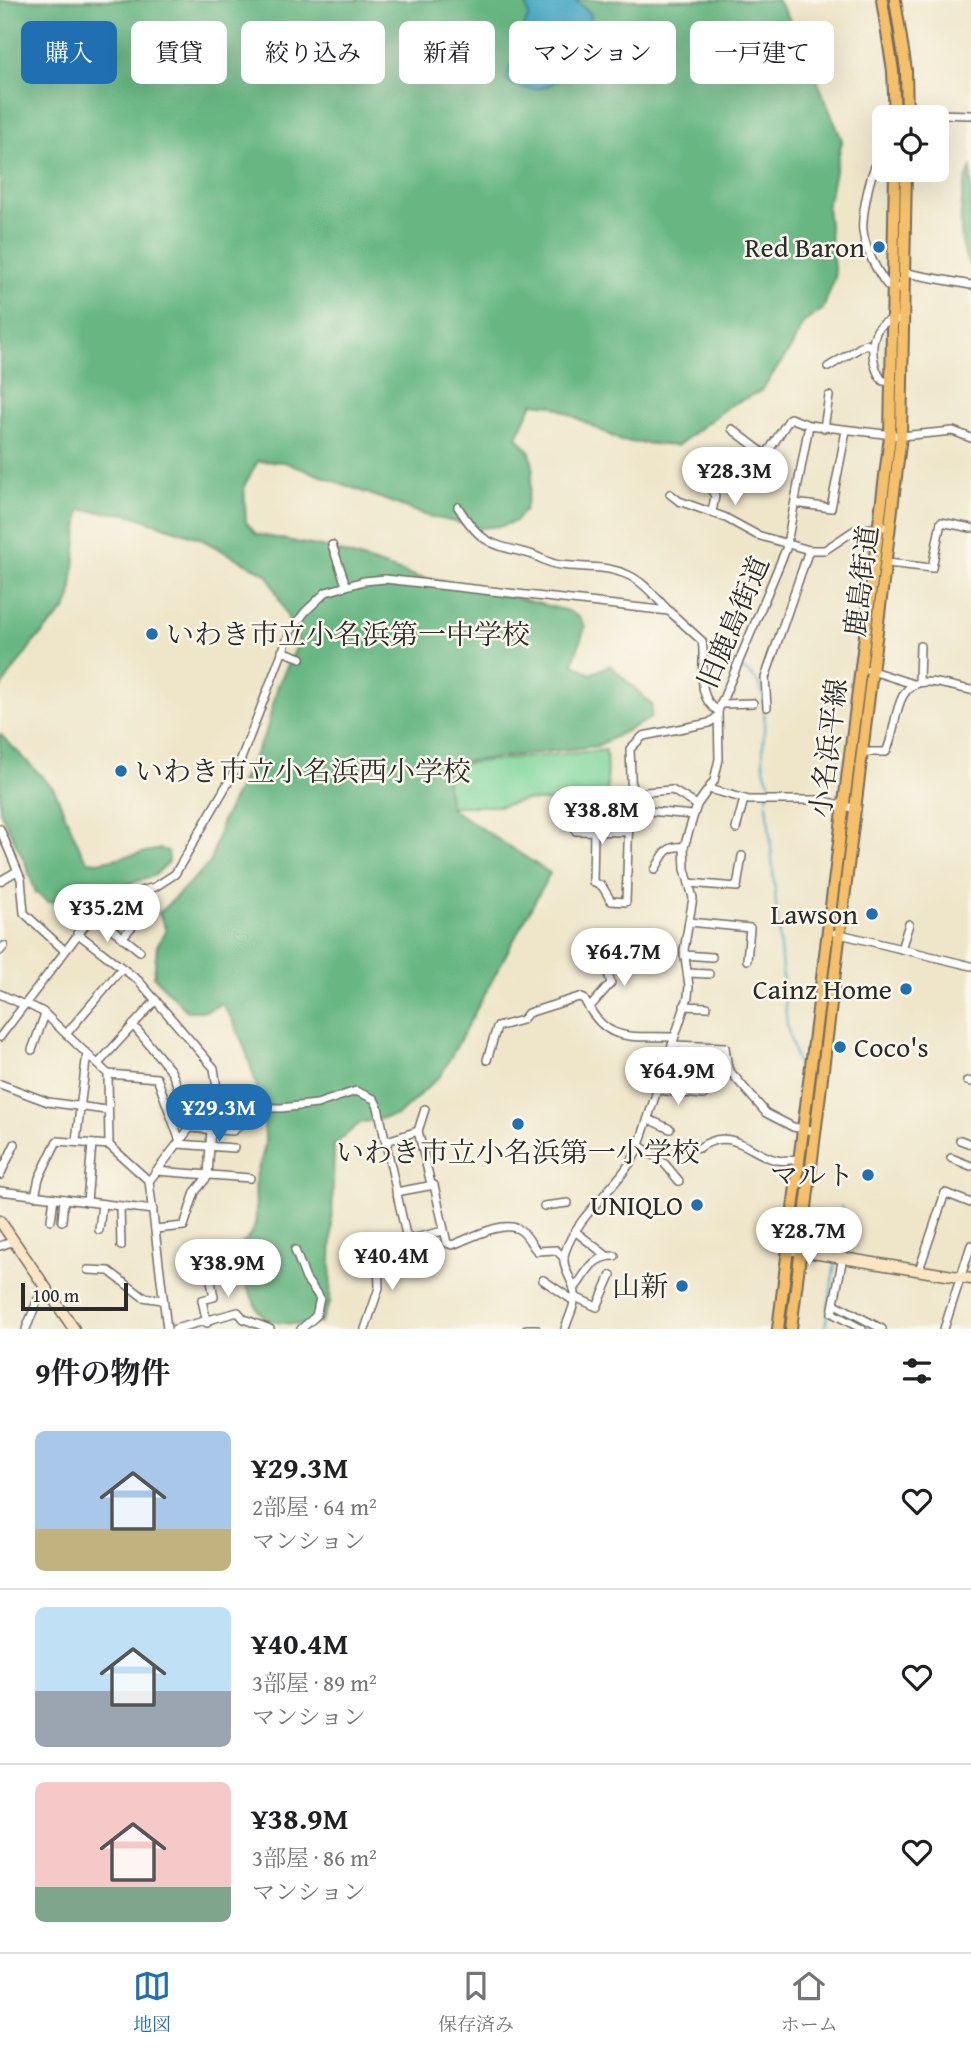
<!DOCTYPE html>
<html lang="ja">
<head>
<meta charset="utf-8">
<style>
	body { margin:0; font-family:"Gentium Book Plus","Noto Serif JP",serif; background:#f6f6f6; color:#202124; height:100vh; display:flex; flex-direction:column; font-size:26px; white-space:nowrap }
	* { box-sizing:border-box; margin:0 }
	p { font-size:23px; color:#757577 }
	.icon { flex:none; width:38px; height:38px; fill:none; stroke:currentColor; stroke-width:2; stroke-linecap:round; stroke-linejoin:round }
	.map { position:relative; height:1329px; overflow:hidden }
	.sheet { display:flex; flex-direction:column; background:#fff; flex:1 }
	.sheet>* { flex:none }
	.banner { position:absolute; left:21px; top:21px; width:929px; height:63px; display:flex; gap:14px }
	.tools { position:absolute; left:872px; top:105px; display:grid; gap:14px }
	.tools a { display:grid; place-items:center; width:77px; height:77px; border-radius:10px; background:#fff; box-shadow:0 7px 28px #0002; font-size:35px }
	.scale { position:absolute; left:21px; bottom:18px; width:107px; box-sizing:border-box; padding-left:7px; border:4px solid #2b2b2b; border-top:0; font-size:19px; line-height:24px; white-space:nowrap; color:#2b2b2b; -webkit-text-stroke:5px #fbf7ec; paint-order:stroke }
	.price { position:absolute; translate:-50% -60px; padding:0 16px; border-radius:24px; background:#fff; color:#222; font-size:23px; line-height:46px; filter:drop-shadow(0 2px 4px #0008) }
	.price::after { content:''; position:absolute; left:50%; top:42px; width:21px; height:16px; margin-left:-10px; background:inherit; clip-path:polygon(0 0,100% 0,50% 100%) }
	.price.current { background:#1f6fb2; color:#fff }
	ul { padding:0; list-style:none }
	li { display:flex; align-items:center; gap:21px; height:175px; padding:0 35px }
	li+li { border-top:2px solid #e0e0e0 }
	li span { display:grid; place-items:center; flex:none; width:196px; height:140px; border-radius:10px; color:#555 }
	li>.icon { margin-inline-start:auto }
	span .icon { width:84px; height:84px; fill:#fffc; stroke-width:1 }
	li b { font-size:30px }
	h2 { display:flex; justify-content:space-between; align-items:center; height:84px; padding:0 35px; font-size:30px }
	.pill { padding:0 24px; border-radius:10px; background:#fff; box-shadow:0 7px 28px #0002; font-size:24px; line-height:63px }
	.pill.current { background:#1f6fb2; color:#fff }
	.dock { display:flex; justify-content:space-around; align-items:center; height:98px; border-top:2px solid #e0e0e0; background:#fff; font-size:19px; color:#757577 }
	.dock a { display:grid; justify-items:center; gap:4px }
	.dock .current { color:#1f6fb2 }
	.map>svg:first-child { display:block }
	.green { fill:#7fd69b; stroke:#558063; stroke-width:2 }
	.forest { fill:#67b783; stroke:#497157; stroke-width:2 }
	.water { fill:#45a8c4; stroke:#386a78; stroke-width:2 }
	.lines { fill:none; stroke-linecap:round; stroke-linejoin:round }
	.stream { stroke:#45a8c4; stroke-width:2 }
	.street-casing { stroke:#706c63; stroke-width:10 }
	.secondary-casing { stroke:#706c63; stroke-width:13 }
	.primary-casing { stroke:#706c63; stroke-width:14 }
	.street { stroke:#fff; stroke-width:7 }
	.secondary { stroke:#fbe6c4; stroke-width:10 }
	.primary { stroke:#f6c06b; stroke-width:10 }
	.poi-dot { fill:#1f6fb2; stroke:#fbf7ec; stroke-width:2.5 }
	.labels { text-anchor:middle; stroke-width:5; stroke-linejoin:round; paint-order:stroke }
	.poi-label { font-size:28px; fill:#2b2b2b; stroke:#fbf7ec; text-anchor:end }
	.street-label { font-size:28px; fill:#2b2b2b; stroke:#fbf7ec }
</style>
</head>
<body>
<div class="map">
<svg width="971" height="1329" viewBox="0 0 971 1329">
	<rect width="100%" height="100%" fill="#fbf7ec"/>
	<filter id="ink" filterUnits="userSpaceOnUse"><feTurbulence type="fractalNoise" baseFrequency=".0143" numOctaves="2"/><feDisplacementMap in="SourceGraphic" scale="14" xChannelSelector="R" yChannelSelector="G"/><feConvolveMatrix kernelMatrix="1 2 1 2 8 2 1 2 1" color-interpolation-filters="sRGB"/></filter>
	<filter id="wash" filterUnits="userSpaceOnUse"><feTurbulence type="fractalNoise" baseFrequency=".00686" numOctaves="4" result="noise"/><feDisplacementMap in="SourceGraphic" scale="28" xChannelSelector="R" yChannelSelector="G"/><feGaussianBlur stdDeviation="1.57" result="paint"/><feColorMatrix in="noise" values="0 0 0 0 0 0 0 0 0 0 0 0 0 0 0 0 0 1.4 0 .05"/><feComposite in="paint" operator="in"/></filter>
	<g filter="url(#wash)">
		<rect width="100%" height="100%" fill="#efe6ca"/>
		<!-- green -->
		<path class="green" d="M606,750L608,805L525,800L500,806H447V765Z"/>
		<!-- forest -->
		<g class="forest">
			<path d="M0,0H777L795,27L842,140L827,207L835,277L823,309L803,323L791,348L761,391L729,406L677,446L621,441L552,405L533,403L517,437L530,452L533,467L530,490L525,509L516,521L502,526L481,528L428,516L284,462L258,461L244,486L246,522L256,534L331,549L418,577L473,587L568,611L580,618L585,627L573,663L591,674L610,665L652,705L651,718L597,746L443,764L450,808L550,873L441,1075L398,1115L360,1123L334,1145L330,1303L320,1323C239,1329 270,1307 231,1266L235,1249C267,1228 252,1210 256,1178C258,1165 265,1153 265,1141C265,1104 244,1033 222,1004L206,1011H187L154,977L157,946L166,930L159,913L210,863L222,821L266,732L278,685L299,642L268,575L199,538L128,514L80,510L71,597L66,609L33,643L0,689Z"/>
			<path d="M971,168V267C956,247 959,189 971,168Z"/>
			<path d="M0,734L54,789L82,853L88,861L99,862L160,849L168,851L169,862L155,875L81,900L48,902L36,893L25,862L0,811Z"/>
		</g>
		<!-- water -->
		<path class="water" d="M525,0H575L591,14L589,30C569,42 564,59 556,80C545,93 519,90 507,81C506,77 525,22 529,16Z"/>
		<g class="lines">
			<!-- stream -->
			<g class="stream">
				<path d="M741,669C786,687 749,754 770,783L767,798"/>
				<path d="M767,803L787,1026L798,1067"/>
				<path d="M0,1195L51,1201"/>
				<path d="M67,1204L100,1208"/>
				<path d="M105,1208L117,1210"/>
				<path d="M123,1210L149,1213"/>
				<path d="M837,1254L843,1226L841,1206"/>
				<path d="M836,1311L871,1329"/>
				<path d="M825,1329L835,1262"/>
			</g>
		</g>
	</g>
	<g filter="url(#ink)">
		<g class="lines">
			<!-- street casing -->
			<g class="street-casing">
				<g id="street">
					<path d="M907,113L971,115"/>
					<path d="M884,153C872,158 861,217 863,231C865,249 877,272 888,286L896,287"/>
					<path d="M906,273L971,285"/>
					<path d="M828,367L866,344L871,346"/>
					<path d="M893,382L883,381C868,364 867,318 897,320"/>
					<path d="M824,428L829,396"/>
					<path d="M732,429L766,455L790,418L809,425"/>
					<path d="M709,486L715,496L712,512"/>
					<path d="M670,494L679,501L724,517L757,535L809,550H825L855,530L883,527"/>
					<path d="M795,503L831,508L846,431"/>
					<path d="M458,507C481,544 490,544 530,554C540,557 549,564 560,565C584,568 606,565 628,575C644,582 656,598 668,610"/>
					<path d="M332,545L346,585"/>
					<path d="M887,563L932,568L941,522L971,528"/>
					<path d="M282,651L301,658"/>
					<path d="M869,670L913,684"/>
					<path d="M919,682L920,646"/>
					<path d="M721,704L753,703"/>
					<path d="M767,707L765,678L809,550"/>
					<path d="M864,752H886C898,730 892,681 927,682C941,682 957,688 971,690"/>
					<path d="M709,789L749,800H820L857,809"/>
					<path d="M632,793L672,790L697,805"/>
					<path d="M632,801L630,749L643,736L709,723L717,717"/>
					<path d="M0,829L21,879L24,913L64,950"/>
					<path d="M736,829L744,799"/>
					<path d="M576,831L628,832"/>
					<path d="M594,831L593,882L602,886L611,901L626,902L629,816L649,811L693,815"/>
					<path d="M655,870C663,855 666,845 684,847"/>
					<path d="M0,881L17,871"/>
					<path d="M689,883L737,887L742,856"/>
					<path d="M93,914L140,951"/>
					<path d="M689,922L750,928L747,960"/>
					<path d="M77,933L139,981L214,1068L217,1089L206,1107"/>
					<path d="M836,933L971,966"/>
					<path d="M122,938L136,922"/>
					<path d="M901,949L909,924"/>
					<path d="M0,951L4,946"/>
					<path d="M684,955L712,957"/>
					<path d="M688,973L709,974"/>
					<path d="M0,994L24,1005"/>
					<path d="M25,1003L43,1012L108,1074L109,1145L149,1181"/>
					<path d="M684,1006L707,1007"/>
					<path d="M589,1008L611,983L602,954"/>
					<path d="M133,1025L171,1071L194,1123"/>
					<path d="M67,1033L122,968"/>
					<path d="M0,1037L99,907L118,897L155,887L175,874L239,764L290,632L305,612L326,592L364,581L385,579L669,611L702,641C707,666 693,695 718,711"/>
					<path d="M672,1045L725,1047L728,1069L766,1113L793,1127L815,1131"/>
					<path d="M32,1050L45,1014"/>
					<path d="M487,1060L497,1027L522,1020L528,1013L579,997L584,999C607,1045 630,1035 674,1037"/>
					<path d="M98,1064L156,1000"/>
					<path d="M108,1074L157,1078L180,1141"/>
					<path d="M967,1081L971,1082"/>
					<path d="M0,1084L48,1102L106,1110"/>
					<path d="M658,1090L703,1095"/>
					<path d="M648,1119L670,1129"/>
					<path d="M190,1128L233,1131L239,1126"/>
					<path d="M418,1131L425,1109"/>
					<path d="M960,1140L971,1144"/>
					<path d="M76,1141L87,1053"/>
					<path d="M178,1144L234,1148"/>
					<path d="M387,1144L390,1140L418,1131L431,1184"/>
					<path d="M639,1145L665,1164L679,1181"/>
					<path d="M699,1148C731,1124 753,1156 777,1160C783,1162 793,1159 799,1159"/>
					<path d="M951,1158L971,1166"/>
					<path d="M156,1171L250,1178"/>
					<path d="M0,1175L15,1144"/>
					<path d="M0,1191L153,1210"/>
					<path d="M396,1192L434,1185L447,1243L452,1245C469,1239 504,1219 520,1230C529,1236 530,1244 537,1251L556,1250L564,1258"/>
					<path d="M35,1196L39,1178L57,1141L109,1145"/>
					<path d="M87,1202L92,1144"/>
					<path d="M120,1206L121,1246"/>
					<path d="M544,1206L568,1203"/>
					<path d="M51,1220L54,1198"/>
					<path d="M62,1221L64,1199"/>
					<path d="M155,1229L184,1226L195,1192L208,1176L211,1129"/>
					<path d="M99,1230L102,1204"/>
					<path d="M576,1232L607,1256"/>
					<path d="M0,1246L14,1241"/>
					<path d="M295,1250L306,1279L320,1298L316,1316L301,1329"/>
					<path d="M843,1257L832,1313L862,1329"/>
					<path d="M88,1270L109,1271L143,1297L162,1300"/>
					<path d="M919,1270L945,1193L971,1203"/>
					<path d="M543,1280L574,1301"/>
					<path d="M574,1289C587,1273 591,1256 615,1256"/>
					<path d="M575,1297L597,1307L611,1275"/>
					<path d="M835,1304L882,1329"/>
					<path d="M207,1323L202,1300L214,1297L210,1276"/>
					<path d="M26,1329L38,1299L48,1292"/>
					<path d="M167,1329L149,1181L206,1107L281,1108L317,1104L356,1091L374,1099L378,1107L406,1235L411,1239L443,1231"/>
					<path d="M175,1329L238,1312L244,1319L270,1329"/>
					<path d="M365,1329L379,1288L378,1253"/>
					<path d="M527,1329H536"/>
					<path d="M565,1329C568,1318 576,1305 575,1293C573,1279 560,1267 565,1252C578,1213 619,1187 637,1151L688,997L689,986L684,950L693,898L685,869L684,847L697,805L714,781L719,759L718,711L786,549L809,425L901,436L953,431L971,438"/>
					<path d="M944,1329L971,1245"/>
				</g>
			</g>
			<!-- secondary casing -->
			<g class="secondary-casing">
				<g id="secondary">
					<path d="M0,1221L74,1329"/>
					<path d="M788,1249L971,1279"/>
				</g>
			</g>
			<!-- primary casing -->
			<g class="primary-casing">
				<g id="primary">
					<path d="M882,0L893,71L895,117"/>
					<path d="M895,0L906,70L907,117"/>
					<path d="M778,1329L890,436L895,170"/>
					<path d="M791,1329L901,436L906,170"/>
				</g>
			</g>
			<!-- street -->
			<use href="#street" class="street"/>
			<!-- secondary -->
			<use href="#secondary" class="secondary"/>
			<!-- primary -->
			<use href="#primary" class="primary"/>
		</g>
	</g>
	<!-- markers -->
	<g class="poi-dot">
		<circle cx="879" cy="247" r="7"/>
		<circle cx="152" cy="634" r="7"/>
		<circle cx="121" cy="771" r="7"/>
		<circle cx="872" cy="914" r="7"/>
		<circle cx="906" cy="989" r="7"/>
		<circle cx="840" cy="1047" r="7"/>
		<circle cx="518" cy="1124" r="7"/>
		<circle cx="868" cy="1175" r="7"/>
		<circle cx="697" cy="1205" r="7"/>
		<circle cx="682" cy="1286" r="7"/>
	</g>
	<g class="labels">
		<!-- poi labels -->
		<g class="poi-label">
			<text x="865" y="257">Red Baron</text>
			<text x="166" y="644" text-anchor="start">いわき市立小名浜第一中学校</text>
			<text x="135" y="781" text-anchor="start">いわき市立小名浜西小学校</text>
			<text x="858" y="924">Lawson</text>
			<text x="892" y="999">Cainz Home</text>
			<text x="854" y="1057" text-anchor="start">Coco's</text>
			<text x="518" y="1162" text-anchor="middle">いわき市立小名浜第一小学校</text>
			<text x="854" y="1185">マルト</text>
			<text x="683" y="1215">UNIQLO</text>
			<text x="668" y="1296">山新</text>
		</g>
		<!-- street labels -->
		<g class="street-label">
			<text transform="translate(861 581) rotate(-83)" y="10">鹿島街道</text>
			<text transform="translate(733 622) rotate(-67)" y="10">旧鹿島街道</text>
			<text transform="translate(828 748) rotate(-83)" y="10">小名浜平線</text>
		</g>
	</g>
</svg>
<div class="tools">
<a><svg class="icon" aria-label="locate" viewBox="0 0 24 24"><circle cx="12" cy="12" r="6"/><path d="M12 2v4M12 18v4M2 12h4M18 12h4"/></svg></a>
</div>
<div class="scale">100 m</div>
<b class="price" style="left:735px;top:507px">¥28.3M</b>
<b class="price" style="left:602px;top:846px">¥38.8M</b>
<b class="price" style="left:107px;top:944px">¥35.2M</b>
<b class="price" style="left:624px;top:988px">¥64.7M</b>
<b class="price" style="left:678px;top:1107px">¥64.9M</b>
<b class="price current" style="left:219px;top:1144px">¥29.3M</b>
<b class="price" style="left:809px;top:1267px">¥28.7M</b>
<b class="price" style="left:392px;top:1292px">¥40.4M</b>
<b class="price" style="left:228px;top:1299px">¥38.9M</b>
<div class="banner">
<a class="pill current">購入</a>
<a class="pill">賃貸</a>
<a class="pill">絞り込み</a>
<a class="pill">新着</a>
<a class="pill">マンション</a>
<a class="pill">一戸建て</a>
</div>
</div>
<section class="sheet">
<h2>9件の物件<svg class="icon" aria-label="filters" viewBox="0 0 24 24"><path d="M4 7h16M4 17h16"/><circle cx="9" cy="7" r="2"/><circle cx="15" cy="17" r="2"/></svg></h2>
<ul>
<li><span style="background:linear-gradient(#a9c7e8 70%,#c2b280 0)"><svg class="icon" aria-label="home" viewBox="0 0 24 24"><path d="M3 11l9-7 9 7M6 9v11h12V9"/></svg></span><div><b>¥29.3M</b><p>2部屋 · 64 m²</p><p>マンション</p></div><svg class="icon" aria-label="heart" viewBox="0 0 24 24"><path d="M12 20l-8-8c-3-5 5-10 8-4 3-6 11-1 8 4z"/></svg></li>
<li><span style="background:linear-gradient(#bfe0f5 60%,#9aa5b1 0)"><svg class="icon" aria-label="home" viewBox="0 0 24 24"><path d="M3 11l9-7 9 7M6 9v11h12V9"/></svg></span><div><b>¥40.4M</b><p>3部屋 · 89 m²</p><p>マンション</p></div><svg class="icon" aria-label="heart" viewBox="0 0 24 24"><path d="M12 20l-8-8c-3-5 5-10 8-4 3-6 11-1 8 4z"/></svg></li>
<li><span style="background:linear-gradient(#f6c9c9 75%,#7fa58c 0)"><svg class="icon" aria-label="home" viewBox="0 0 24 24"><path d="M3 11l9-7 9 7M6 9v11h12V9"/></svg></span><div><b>¥38.9M</b><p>3部屋 · 86 m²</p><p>マンション</p></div><svg class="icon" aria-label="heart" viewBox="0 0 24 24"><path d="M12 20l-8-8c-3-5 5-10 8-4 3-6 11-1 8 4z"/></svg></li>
</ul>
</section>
<nav class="dock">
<a class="current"><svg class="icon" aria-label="map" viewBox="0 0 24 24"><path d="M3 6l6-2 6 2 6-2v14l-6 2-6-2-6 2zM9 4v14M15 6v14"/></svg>地図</a>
<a><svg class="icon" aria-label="saved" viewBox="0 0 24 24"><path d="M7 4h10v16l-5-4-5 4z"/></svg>保存済み</a>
<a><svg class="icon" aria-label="home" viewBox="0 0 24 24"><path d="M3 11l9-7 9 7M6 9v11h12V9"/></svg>ホーム</a>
</nav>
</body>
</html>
